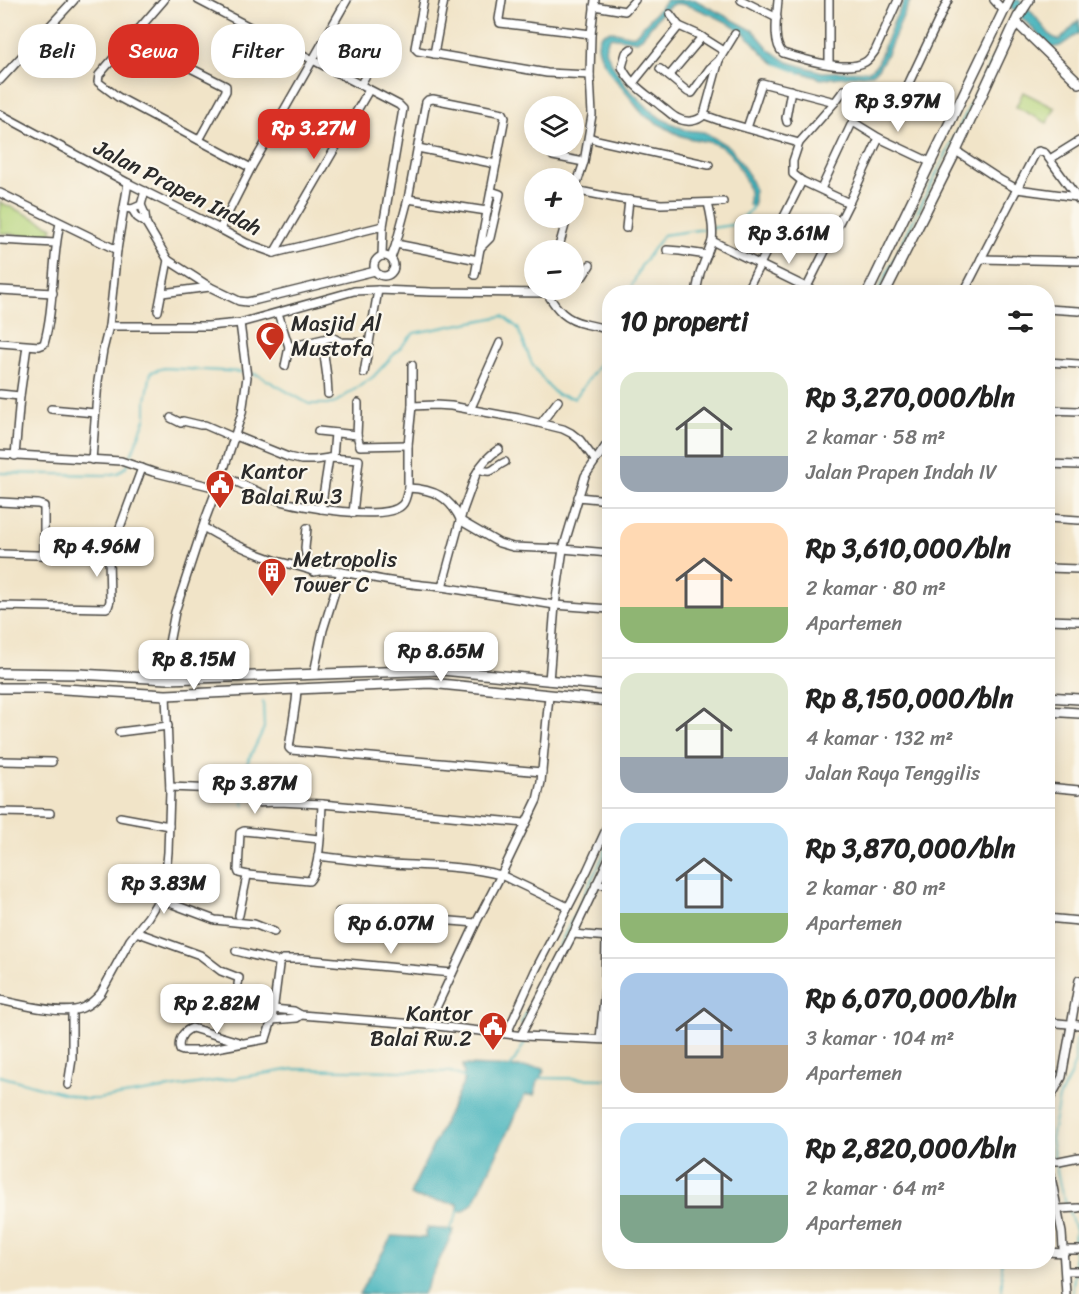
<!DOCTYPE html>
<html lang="id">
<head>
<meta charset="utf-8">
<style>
	body { margin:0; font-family:Sriracha,sans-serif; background:#f6f6f6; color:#222; height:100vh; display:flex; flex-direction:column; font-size:22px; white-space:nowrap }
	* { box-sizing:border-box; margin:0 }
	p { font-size:20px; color:#767676 }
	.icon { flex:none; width:33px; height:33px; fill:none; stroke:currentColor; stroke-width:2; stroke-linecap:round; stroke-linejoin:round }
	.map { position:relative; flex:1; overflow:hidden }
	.sheet { position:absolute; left:602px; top:285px; width:453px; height:984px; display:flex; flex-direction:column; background:#fff; border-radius:24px; box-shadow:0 3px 15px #0003 }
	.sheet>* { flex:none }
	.guide { position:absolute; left:18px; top:24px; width:494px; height:54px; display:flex; gap:12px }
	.fabs { position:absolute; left:524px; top:96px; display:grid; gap:12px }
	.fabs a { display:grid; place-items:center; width:60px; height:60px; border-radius:50%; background:#fff; box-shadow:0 3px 15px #0003; font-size:30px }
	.price { position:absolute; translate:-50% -51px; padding:0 14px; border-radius:12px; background:#fff; color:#222; font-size:20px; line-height:39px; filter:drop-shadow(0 2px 3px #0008) }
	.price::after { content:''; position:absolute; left:50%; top:36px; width:18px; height:14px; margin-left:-9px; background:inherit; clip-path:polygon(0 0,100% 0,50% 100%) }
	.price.active { background:#d93025; color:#fff }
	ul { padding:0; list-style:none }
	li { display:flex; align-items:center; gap:18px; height:150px; padding:0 18px }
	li+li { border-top:2px solid #e0e0e0 }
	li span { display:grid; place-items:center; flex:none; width:168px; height:120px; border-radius:18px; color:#555 }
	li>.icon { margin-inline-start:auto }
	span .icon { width:72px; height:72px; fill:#fffc; stroke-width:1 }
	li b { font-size:26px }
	h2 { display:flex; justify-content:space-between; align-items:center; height:72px; padding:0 18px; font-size:26px }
	.tag { padding:0 21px; border-radius:24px; background:#fff; box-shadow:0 3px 15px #0003; font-size:21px; line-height:54px }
	.tag.active { background:#d93025; color:#fff }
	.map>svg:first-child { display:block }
	.green { fill:#b5d47c; stroke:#708054; stroke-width:1.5 }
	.water { fill:#42b2bb; stroke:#366e73; stroke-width:1.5 }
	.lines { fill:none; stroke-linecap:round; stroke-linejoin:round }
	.stream { stroke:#42b2bb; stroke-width:2 }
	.street-casing { stroke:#494743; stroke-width:10 }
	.secondary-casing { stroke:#494743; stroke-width:12 }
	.street { stroke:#fff; stroke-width:7 }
	.secondary { stroke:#fff; stroke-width:9 }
	.labels { text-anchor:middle; stroke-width:4.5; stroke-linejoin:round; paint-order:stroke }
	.street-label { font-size:22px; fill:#2b2b2b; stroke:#fbf7ec }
	.poi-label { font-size:22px; fill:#2b2b2b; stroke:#fbf7ec; text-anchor:start }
</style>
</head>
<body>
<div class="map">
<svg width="1079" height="1294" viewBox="0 0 1079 1294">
	<rect width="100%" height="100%" fill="#fbf7ec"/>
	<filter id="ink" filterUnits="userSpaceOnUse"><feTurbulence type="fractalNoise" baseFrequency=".0167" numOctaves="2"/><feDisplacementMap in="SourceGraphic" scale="12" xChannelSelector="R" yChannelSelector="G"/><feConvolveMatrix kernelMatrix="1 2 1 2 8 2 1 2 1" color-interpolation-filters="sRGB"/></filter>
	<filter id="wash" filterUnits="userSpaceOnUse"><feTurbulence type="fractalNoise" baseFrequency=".008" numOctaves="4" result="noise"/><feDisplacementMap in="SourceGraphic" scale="24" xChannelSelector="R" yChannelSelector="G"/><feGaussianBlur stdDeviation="1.35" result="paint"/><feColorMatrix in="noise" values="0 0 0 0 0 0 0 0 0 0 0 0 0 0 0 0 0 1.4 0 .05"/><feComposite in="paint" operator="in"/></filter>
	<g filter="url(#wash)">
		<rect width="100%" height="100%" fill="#f1e4c8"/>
		<!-- green -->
		<g class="green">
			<path d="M1023,92L1055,108L1047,123L1016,107Z"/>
			<path d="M0,202L53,227L50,238L0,233Z"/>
		</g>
		<!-- water -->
		<g class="water">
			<path d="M667,0H695L754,31L770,50L788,62L822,72L869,71L877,64L895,19L905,0H911C901,16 886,67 872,74L821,79L775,63C763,56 755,43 745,34C735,25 685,0 673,4C660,11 651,27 641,38L637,41L610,37L608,40L605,49L613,66L626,86L651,111L662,119L686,130L704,132L731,148L748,174L754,188V206L748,205C749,201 750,196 749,192C747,181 735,158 727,151C715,141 702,141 688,138C679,136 671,131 663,126C656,123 649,119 643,114C638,109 633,102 629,96C620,85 584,46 604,33C613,27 625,38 635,35Z"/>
			<path d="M1004,0H1019L1029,9L1051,36L1058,40L1061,39L1079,20V33L1060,46L1052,48Z"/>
			<path d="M463,1065L544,1068V1071L538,1081L534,1095H525L474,1202L464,1211H458V1204L417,1198L411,1195V1192L464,1081Z"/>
			<path d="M427,1228L454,1230L423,1294H359L392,1236L426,1238L425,1235Z"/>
		</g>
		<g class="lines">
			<!-- stream -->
			<g class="stream">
				<path d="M605,63L615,78"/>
				<path d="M776,63L801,73"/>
				<path d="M629,292L641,266L663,235L732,225L745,216L752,208V203"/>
				<path d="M878,292L1004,37"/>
				<path d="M249,373L258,375L309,404H333L373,377L414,333L503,316L518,328L532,364L548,386L557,395L575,398L599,365L609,340"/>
				<path d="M0,473L106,475L118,473L127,466L146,417V401L151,372L164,368L243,372"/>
				<path d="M242,781V774L264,728L263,701"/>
				<path d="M243,801L244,806"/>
				<path d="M521,1024L609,844"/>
				<path d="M510,1068L527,1039"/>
				<path d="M0,1076L84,1099H98L295,1069L451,1072L465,1078"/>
				<path d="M537,1078L609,1079"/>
				<path d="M1067,1206L1060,1186L1051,1139L1059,1098L1069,1078L1075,1062V1044L1079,1036"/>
				<path d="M1069,1211L1075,1230L1074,1249L1075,1270L1072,1294"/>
				<path d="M449,1232L459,1210"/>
				<path d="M1002,1294V1262"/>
			</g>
		</g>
	</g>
	<g filter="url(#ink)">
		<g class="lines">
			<!-- street casing -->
			<g class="street-casing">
				<g id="street">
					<path d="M164,0L99,75L98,82L118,97L251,168"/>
					<path d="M198,0L399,105L403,109L383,226L382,256"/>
					<path d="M424,0L415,48L418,51L547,73L590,75"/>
					<path d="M502,0L499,19L500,23L591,34"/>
					<path d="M741,0L777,18"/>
					<path d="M778,0C777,14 772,44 783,53C802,59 847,73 865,62C869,60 872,55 875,51L898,0"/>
					<path d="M994,0L1003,10"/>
					<path d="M594,6L625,11L635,0"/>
					<path d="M670,14L679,26L697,34L724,51"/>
					<path d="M131,38L226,86V91L199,140"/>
					<path d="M631,49L626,53L622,67C629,84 648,95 662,107C667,110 672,116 677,118C686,123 697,122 704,115L721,121L799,143"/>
					<path d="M434,54L444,0"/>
					<path d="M829,64V0"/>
					<path d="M660,69L688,92L692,93L710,68L719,60"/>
					<path d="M669,76L702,37"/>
					<path d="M0,80L74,0"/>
					<path d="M633,83L679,26"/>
					<path d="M361,84L390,32"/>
					<path d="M905,91L948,0"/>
					<path d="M0,114L128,183L220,229L246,243L274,253L383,226"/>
					<path d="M704,115L719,60L735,34"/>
					<path d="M787,122L786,118L791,90"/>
					<path d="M853,122L879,138L932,163"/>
					<path d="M747,128L762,83L835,102"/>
					<path d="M589,137L597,140L709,165"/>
					<path d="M418,148L496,164"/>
					<path d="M956,151L999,179L1017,189L1077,197"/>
					<path d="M553,156L584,162"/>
					<path d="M1050,159L1079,141"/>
					<path d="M821,189L867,91"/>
					<path d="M574,190L620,199L661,204L723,202"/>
					<path d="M0,193L117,250"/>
					<path d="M573,195L584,162L592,115L590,75L591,34L595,0"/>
					<path d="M408,199L487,211"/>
					<path d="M708,203C711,215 714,228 712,241L816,292"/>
					<path d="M849,203L802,181L793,174V161L799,143L835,102L844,90L905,91L954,114"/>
					<path d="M141,205L145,214L146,223L168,260L210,287L239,301L247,302L257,300L375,271"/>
					<path d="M124,208L132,209L141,205L145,191"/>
					<path d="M132,209L137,217L146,223"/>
					<path d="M626,228L629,200"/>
					<path d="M220,229L251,168L347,0"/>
					<path d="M0,240L55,243"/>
					<path d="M396,244L478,260"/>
					<path d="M480,248L490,238L500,194L491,191"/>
					<path d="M558,250L567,218"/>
					<path d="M667,250L680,251L707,255"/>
					<path d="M274,253L369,90"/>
					<circle cx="384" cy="266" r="10"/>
					<path d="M391,258L396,244L408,199L426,102L428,100L433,99L503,113L505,117L475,275"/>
					<path d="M981,259L1079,261"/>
					<path d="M573,276L579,277L583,276L590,265"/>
					<path d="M807,287L849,203L879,138"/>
					<path d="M0,290L53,293"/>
					<path d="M696,292L700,273L712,241"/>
					<path d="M746,292L802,181"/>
					<path d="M964,292L1036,152L1039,151L1045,153L1079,200"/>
					<path d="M162,293L210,287"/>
					<path d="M547,293C557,310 566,320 585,324C593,326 601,327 609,330"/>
					<path d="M1047,309L1079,311"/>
					<path d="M158,311L168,260"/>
					<path d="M278,313L289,347L332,337L341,342L369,343"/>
					<path d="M109,326H208L240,323L354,291L378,290L431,292L547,293"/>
					<path d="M322,340L327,377L328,394"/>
					<path d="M0,343L39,346L44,344C55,305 51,263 60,223"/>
					<path d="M1047,362L1079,364"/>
					<path d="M285,366L289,347"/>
					<path d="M364,373L378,290"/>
					<path d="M0,394L20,396"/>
					<path d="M412,406L435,405L451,406L518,418L563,429L571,433L580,440L595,460"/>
					<path d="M51,409L95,413"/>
					<path d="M470,410L500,343"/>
					<path d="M1047,410L1079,411"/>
					<path d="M171,418L181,423L183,421L200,425H205L235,438"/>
					<path d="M541,423L558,401"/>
					<path d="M318,431L357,435L360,446L408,445"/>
					<path d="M357,435L358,413V403"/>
					<path d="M236,436L288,457L301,460H315L329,458L359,460L353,513"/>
					<path d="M0,454L121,461L153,472L217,488"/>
					<path d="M15,456L20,396L27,346"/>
					<path d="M333,458L335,433"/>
					<path d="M92,460L98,381L103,350L109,326L117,250L128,183"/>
					<path d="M1047,464L1079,465"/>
					<path d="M479,469C494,475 492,468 505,462"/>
					<path d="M222,475C241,484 259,493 278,500C299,507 386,522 402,505C406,501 407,494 408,488C434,489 450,497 461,521"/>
					<path d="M408,488V445L412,406V365"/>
					<path d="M578,497L609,500"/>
					<path d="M0,502L38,504L44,506V555"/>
					<path d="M321,509L329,458"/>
					<path d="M1047,518L1079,520"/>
					<path d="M461,521L499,543L513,547L563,549L609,553"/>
					<path d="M203,527C226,541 251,552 277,561C289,565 303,566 314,572C333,567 369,578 390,581C407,584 425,585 442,587L463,510L476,474C481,464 490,455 499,449"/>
					<path d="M307,528L305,548L308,569"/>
					<path d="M0,554L109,557"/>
					<path d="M1047,568L1079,569"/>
					<path d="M442,587L555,605L609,609"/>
					<path d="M0,606L106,608L108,607L110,601L109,557L142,468"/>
					<path d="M1047,620L1079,621"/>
					<path d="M314,673L323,630L341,572"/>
					<path d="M167,679L169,643L175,612L205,520L222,475L242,413L247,377L240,323"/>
					<path d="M549,681L555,605L563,549L585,476L609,441"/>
					<path d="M297,690L296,701L289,748L291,750L542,772"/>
					<path d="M119,732L168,726"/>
					<path d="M0,761L52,762"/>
					<path d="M170,787L241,790L246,794L249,801L253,803L279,802L322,804L525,823"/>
					<path d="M1047,787L1079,790"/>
					<path d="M0,812L50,813"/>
					<path d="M120,817L169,826"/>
					<path d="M318,856C343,859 368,862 393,864C429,866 466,866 501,875L568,907"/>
					<path d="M248,875L239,873L238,870L240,833L244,831L319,839"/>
					<path d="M596,884L609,885"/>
					<path d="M159,899L215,920L254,924L274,932"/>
					<path d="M339,912L476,923"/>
					<path d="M239,915L247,876L248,875L309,881C321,869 321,822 322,804"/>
					<path d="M1047,918L1079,921"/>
					<path d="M136,932L200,955L221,971L239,978L238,984"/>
					<path d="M573,934L609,937"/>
					<path d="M236,951L280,962"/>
					<path d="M0,1000C18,1004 65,1016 82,1008C89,1005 96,999 101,993L130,940L148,917L159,899L165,884L168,852L170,791L166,695"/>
					<path d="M273,1009L294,1011L301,1015L428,1025L524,1036L609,1040"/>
					<path d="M272,1020L297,1018L301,1015"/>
					<path d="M1047,1022L1079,1025"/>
					<path d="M428,1025L476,923L501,875L537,800L541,782L549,696"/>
					<path d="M507,1033L535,971L587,871L609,823"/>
					<path d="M521,1035L573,934L609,858"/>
					<path d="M600,1039L605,988L606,937"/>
					<path d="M242,1043L192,1028C183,1031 177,1040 180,1050L183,1051H200L266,1039L272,1020L279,965L280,961L283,959H303L452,973"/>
					<path d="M1047,1073L1054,1074"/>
					<path d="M68,1085L72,1059V1011"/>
					<path d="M1047,1104L1062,1077L1079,980"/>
					<path d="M1047,1156L1062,1233L1066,1294"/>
					<path d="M1047,1161H1059L1079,1157"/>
					<path d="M1057,1209L1079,1208"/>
					<path d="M1064,1250H1079"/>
					<path d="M1047,1252L1064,1253"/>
					<path d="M1065,1271H1079"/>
				</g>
			</g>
			<!-- secondary casing -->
			<g class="secondary-casing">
				<g id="secondary">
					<path d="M1016,22L1079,83"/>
					<path d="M868,292L1009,0"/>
					<path d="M885,292L956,151L1018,17L1029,0"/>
					<path d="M0,673L79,674L167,679L442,670L609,686"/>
					<path d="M0,688H47L166,695L430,683L609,701"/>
					<path d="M1047,697L1079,699"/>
					<path d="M1047,711L1079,713"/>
				</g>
			</g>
			<!-- street -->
			<use href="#street" class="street"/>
			<!-- secondary -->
			<use href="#secondary" class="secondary"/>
		</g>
	</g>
	<!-- icons -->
	<defs>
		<g id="mosque-pin" transform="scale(1.5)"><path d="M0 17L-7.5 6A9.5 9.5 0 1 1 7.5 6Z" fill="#c8321e" stroke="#fbf7ec"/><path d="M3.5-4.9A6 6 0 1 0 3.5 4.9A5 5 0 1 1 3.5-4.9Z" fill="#fff"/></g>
		<g id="civic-pin" transform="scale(1.5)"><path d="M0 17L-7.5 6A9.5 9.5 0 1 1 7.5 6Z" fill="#c8321e" stroke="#fbf7ec"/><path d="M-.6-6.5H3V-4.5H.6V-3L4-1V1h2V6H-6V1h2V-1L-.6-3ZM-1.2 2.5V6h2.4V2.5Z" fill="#fff"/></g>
		<g id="building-pin" transform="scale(1.5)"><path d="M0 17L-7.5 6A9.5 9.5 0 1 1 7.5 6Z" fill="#c8321e" stroke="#fbf7ec"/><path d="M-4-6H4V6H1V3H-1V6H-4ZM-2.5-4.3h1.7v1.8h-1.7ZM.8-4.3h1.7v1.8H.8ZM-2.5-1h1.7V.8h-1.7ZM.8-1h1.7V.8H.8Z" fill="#fff"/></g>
	</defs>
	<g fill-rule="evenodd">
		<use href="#mosque-pin" x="270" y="336"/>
		<use href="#civic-pin" x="220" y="484"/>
		<use href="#building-pin" x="272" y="572"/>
		<use href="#civic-pin" x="493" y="1026"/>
	</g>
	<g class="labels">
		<!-- street labels -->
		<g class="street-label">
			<text transform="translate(178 187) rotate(27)" y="8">Jalan Prapen Indah</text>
		</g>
		<!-- poi labels -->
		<g class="poi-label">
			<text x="291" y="331">Masjid Al<tspan x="291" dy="25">Mustofa</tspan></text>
			<text x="241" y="479">Kantor<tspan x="241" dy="25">Balai Rw.3</tspan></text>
			<text x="293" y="567">Metropolis<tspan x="293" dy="25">Tower C</tspan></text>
			<text x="472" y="1021" text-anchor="end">Kantor<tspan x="472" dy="25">Balai Rw.2</tspan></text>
		</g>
	</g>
</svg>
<div class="fabs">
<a><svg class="icon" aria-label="layers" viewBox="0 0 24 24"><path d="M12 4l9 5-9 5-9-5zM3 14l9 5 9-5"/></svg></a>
<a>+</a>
<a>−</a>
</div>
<b class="price" style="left:898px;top:133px">Rp 3.97M</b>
<b class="price active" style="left:314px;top:160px">Rp 3.27M</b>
<b class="price" style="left:789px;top:265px">Rp 3.61M</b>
<b class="price" style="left:97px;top:578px">Rp 4.96M</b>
<b class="price" style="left:441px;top:683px">Rp 8.65M</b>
<b class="price" style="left:194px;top:691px">Rp 8.15M</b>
<b class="price" style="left:255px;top:815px">Rp 3.87M</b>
<b class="price" style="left:164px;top:915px">Rp 3.83M</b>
<b class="price" style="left:391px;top:955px">Rp 6.07M</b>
<b class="price" style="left:217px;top:1035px">Rp 2.82M</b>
<div class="guide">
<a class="tag">Beli</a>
<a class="tag active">Sewa</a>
<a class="tag">Filter</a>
<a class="tag">Baru</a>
</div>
<section class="sheet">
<h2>10 properti<svg class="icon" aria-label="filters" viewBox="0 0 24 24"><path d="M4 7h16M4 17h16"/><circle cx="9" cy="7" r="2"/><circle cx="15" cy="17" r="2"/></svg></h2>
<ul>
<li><span style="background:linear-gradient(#dfe7d0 70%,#9aa5b1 0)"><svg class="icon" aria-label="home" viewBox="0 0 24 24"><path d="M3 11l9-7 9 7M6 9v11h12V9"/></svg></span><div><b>Rp 3,270,000/bln</b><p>2 kamar · 58 m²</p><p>Jalan Prapen Indah IV</p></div></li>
<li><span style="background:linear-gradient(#ffd9b3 70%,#8fb573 0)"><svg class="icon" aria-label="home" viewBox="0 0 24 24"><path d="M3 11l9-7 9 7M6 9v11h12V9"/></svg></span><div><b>Rp 3,610,000/bln</b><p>2 kamar · 80 m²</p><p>Apartemen</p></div></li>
<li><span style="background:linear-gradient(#dfe7d0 70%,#9aa5b1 0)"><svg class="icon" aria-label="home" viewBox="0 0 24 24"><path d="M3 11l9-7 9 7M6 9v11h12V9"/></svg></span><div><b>Rp 8,150,000/bln</b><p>4 kamar · 132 m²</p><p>Jalan Raya Tenggilis</p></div></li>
<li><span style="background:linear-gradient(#bfe0f5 75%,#8fb573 0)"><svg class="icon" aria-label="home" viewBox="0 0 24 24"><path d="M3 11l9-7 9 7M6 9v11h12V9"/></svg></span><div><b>Rp 3,870,000/bln</b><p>2 kamar · 80 m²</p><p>Apartemen</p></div></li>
<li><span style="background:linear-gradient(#a9c7e8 60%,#b9a48a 0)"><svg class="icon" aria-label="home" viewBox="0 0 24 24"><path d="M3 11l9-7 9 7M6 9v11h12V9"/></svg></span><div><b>Rp 6,070,000/bln</b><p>3 kamar · 104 m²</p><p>Apartemen</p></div></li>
<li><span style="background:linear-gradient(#bfe0f5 60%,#7fa58c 0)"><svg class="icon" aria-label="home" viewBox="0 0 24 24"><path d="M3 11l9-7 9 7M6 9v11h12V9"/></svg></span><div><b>Rp 2,820,000/bln</b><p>2 kamar · 64 m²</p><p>Apartemen</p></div></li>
</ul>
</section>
</div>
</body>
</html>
